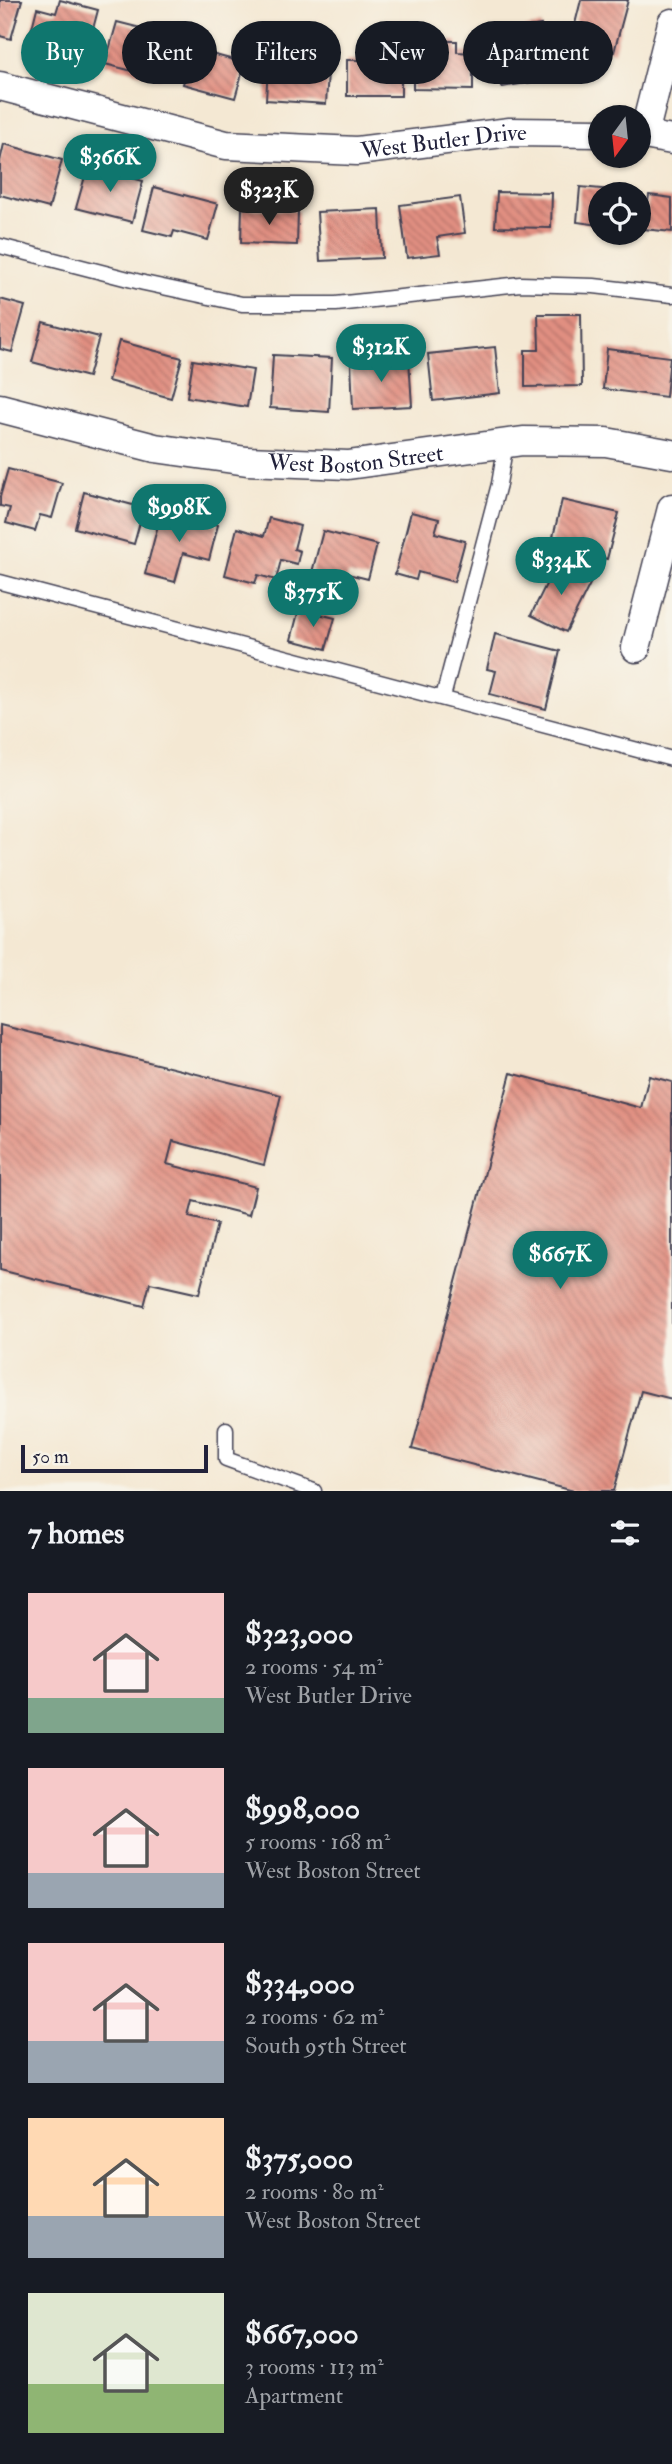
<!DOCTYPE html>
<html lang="en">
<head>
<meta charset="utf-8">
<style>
	body { margin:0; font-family:"IM FELL Double Pica",serif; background:#20242c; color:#f1f3f6; height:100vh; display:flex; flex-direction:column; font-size:26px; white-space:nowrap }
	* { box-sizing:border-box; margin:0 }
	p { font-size:23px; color:#9ea1a6 }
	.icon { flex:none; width:38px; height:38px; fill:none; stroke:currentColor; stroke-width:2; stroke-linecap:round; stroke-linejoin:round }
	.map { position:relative; height:1491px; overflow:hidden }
	.side { display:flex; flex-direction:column; background:#171b24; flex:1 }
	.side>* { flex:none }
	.banner { position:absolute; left:21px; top:21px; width:630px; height:63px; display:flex; gap:14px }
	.needle { width:46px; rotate:195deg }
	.fabs { position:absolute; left:588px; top:105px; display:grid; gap:14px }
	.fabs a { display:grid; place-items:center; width:63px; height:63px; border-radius:50%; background:#171b24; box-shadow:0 2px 5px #0004; font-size:35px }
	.scale { position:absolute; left:21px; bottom:18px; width:187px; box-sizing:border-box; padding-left:7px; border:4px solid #22223b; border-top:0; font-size:19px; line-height:24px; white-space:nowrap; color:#22223b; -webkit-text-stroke:5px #f7f3e8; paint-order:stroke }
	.price { position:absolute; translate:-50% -60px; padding:0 16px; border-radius:24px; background:#0f766e; color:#fff; font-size:23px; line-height:46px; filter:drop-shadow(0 2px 4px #0008) }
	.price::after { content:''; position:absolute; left:50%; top:42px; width:21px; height:16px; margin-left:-10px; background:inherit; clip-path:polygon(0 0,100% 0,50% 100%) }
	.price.selected { background:#222; color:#fff }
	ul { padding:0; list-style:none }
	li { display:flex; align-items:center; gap:21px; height:175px; padding:0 28px }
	li span { display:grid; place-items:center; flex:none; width:196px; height:140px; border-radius:0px; color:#555 }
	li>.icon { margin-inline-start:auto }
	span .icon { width:84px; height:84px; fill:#fffc; stroke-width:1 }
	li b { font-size:30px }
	h2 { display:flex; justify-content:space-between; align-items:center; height:84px; padding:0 28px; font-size:30px }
	.pill { padding:0 24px; border-radius:32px; background:#171b24; box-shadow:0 2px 5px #0004; font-size:24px; line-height:63px }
	.pill.selected { background:#0f766e; color:#fff }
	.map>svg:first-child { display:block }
	.building { fill:url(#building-back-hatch) }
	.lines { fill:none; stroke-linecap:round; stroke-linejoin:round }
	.service-casing { stroke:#424052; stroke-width:17 }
	.minor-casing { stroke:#424052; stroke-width:31 }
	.service { stroke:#fff; stroke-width:14 }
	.minor { stroke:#fff; stroke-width:28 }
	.labels { text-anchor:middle; stroke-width:5; stroke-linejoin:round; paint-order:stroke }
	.street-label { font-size:23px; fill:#22223b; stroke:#f7f3e8 }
</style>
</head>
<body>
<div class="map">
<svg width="672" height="1491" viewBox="0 0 672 1491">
	<defs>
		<pattern id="building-back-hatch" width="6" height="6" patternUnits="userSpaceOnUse" patternTransform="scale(1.75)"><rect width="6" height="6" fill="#e18f81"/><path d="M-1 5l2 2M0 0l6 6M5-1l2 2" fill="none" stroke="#b6746b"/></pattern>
	</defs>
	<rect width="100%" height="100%" fill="#f7f3e8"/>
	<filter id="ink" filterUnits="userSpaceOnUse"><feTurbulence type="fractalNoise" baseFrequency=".0143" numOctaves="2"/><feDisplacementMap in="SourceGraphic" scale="14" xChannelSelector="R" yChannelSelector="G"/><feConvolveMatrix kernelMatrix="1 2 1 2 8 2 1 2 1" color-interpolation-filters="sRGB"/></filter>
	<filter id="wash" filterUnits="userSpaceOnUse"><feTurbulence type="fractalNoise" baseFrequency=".00686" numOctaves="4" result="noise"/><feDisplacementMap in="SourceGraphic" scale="28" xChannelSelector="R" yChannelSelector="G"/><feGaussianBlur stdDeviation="1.57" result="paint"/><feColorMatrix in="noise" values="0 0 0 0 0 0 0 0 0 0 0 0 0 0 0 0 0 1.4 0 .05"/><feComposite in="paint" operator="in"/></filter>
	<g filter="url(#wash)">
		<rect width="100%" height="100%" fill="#f4e8d3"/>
		<g id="blocks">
			<!-- building -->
			<g class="building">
				<path d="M0,0H22L11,39L0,36Z"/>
				<path d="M60,0L98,10L85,59L28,44L37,8L56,13Z"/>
				<path d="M581,0H628L614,52L571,40Z"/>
				<path d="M117,22L172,36L160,78L105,64Z"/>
				<path d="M541,25L544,42L556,40L562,77L502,87L493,33Z"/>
				<path d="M437,41H457V52L473,53V90L413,89V53H437Z"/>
				<path d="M193,49L245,63L235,98L183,84Z"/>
				<path d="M269,51L329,55L326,104L266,100Z"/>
				<rect x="347" y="60" width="54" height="36"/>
				<path d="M4,144L62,160L49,208L0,195V161Z"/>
				<path d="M88,166L143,181L132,222L76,208Z"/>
				<path d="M154,187L218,204L208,240L174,231L172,237L143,230Z"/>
				<path d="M580,187L633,192V194H600V225L577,222Z"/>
				<path d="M497,192L552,193L551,228L495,227Z"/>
				<path d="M649,195L672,198V232L644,229Z"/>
				<path d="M460,197L465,233L437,237L440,254L407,258L400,205Z"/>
				<path d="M242,208L298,211L297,245L241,243Z"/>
				<path d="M380,209L382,258L320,261L317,212Z"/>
				<path d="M0,299L25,306L12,352L0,349Z"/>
				<path d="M538,314H581L582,386L525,387V350H539Z"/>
				<path d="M43,322L99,337L88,377L32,362Z"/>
				<path d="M119,341L182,358L171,398L108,381Z"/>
				<path d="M495,347L500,393L433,401L428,354Z"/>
				<path d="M607,349L670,357L666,397L603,389Z"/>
				<path d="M273,355L332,358L329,412L270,408Z"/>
				<path d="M409,359L412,406L353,409L351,362Z"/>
				<path d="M193,360L253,370L247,407L187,397Z"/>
				<path d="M8,469L62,483L52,518L40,515L35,531L6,523L10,508L0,506V497Z"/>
				<path d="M84,492L144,508L134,544L75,528Z"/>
				<path d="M562,500L619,513L607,559L551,545Z"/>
				<path d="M162,510L218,525L209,560L183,553L175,582L145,574Z"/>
				<path d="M411,512L439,519L435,533L465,541L454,582L418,572L416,580L395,574Z"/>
				<path d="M269,518L300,526L294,549L300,551L297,564L281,560L276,580L258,575L255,583L225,575L237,528L264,536Z"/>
				<path d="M323,531L377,545L368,579L348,574L345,585L311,576Z"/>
				<path d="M557,562L592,580L566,632L531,615Z"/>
				<path d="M299,609L335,618L326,649L291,640Z"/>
				<path d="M495,634L560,651L546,709L490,694L496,671L487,669Z"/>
				<path d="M0,1025L281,1095L264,1165L173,1141L167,1164L256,1187L249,1215L193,1201L189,1217L217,1224L199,1294L150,1283L144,1306L0,1270Z"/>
				<path d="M511,1073L641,1108L649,1076L672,1082V1399L641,1391L614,1491H574L412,1449Z"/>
			</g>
		</g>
	</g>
	<g filter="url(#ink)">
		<use href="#blocks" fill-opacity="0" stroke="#424052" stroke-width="2"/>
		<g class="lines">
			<!-- service casing -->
			<g class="service-casing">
				<g id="service">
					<path d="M0,246L144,283L242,304H336L520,284L594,286L672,295"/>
					<path d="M0,582L672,759"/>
					<path d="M443,697L499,484L506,443"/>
					<path d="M226,1429V1459L314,1491"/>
				</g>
			</g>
			<!-- minor casing -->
			<g class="minor-casing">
				<g id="minor">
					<path id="s1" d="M0,86L226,145L357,151L510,132L600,133"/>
					<path d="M639,134L672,140"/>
					<path d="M644,134L672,23"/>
					<path id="s2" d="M0,408L155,448L247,461L348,465L523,441L606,442L672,454"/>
					<path d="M636,648L672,508"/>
				</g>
			</g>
			<!-- service -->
			<use href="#service" class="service"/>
			<!-- minor -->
			<use href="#minor" class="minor"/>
		</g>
	</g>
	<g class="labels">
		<!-- street labels -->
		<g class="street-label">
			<text dy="8" stroke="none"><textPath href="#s1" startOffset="452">West Butler Drive</textPath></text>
			<text dy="8" stroke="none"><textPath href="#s2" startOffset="362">West Boston Street</textPath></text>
		</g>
	</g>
</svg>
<div class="fabs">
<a><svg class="needle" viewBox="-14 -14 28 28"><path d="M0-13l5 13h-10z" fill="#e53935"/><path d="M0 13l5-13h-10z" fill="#9ea1a6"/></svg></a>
<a><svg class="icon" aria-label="locate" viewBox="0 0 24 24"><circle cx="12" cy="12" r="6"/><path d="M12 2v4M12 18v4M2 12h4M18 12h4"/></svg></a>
</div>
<div class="scale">50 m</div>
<b class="price" style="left:110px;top:194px">$366K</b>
<b class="price selected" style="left:269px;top:227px">$323K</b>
<b class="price" style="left:381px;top:384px">$312K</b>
<b class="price" style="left:179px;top:544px">$998K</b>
<b class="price" style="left:561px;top:597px">$334K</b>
<b class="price" style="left:313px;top:629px">$375K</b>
<b class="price" style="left:560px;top:1291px">$667K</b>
<div class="banner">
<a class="pill selected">Buy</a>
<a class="pill">Rent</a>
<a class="pill">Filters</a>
<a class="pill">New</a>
<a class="pill">Apartment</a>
</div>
</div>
<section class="side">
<h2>7 homes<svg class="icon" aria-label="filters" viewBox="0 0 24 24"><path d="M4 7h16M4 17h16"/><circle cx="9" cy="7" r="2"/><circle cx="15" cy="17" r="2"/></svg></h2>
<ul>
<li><span style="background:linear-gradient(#f6c9c9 75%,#7fa58c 0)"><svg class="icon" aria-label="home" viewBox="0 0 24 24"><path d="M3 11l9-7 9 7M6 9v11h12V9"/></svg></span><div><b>$323,000</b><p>2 rooms · 54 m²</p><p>West Butler Drive</p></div></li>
<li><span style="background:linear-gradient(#f6c9c9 75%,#9aa5b1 0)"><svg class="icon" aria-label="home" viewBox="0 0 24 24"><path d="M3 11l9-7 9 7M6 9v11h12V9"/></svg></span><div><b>$998,000</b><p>5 rooms · 168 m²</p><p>West Boston Street</p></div></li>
<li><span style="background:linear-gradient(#f6c9c9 70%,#9aa5b1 0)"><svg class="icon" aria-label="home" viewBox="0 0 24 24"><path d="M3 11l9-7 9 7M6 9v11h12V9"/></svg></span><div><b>$334,000</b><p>2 rooms · 62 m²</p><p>South 95th Street</p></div></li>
<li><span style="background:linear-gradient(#ffd9b3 70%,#9aa5b1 0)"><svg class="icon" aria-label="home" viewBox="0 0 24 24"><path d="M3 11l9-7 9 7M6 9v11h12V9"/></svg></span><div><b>$375,000</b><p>2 rooms · 80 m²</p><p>West Boston Street</p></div></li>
<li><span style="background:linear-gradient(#dfe7d0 65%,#8fb573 0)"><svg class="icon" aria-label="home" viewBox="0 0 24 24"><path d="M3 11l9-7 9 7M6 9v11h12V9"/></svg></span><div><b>$667,000</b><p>3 rooms · 113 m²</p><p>Apartment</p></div></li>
</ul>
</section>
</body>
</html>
